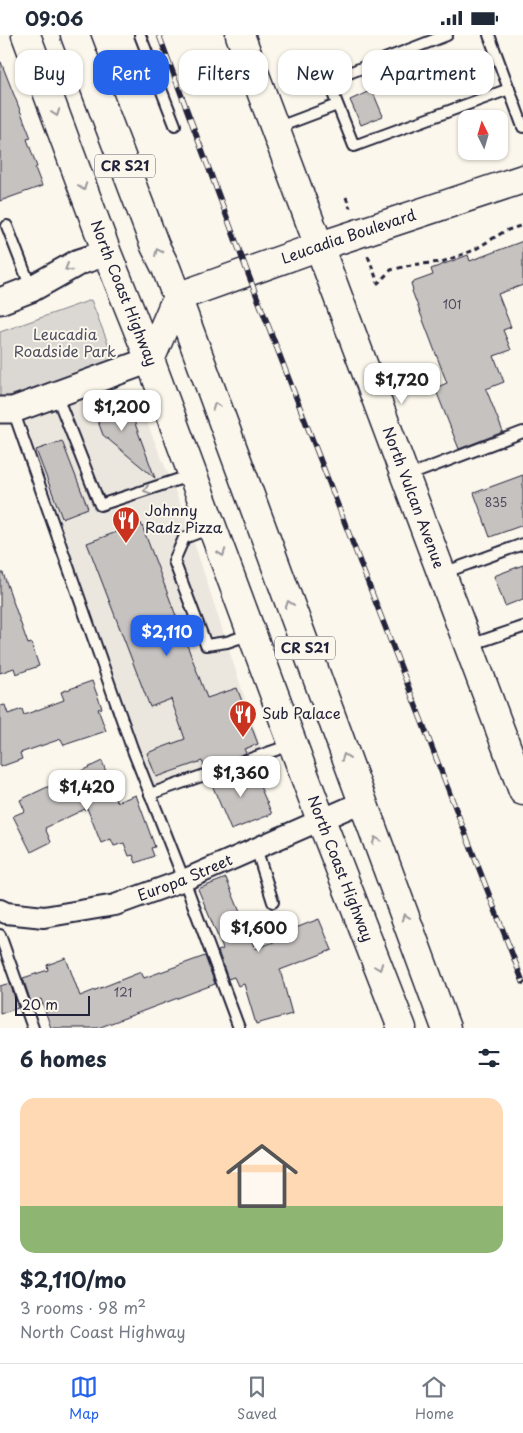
<!DOCTYPE html>
<html lang="en">
<head>
<meta charset="utf-8">
<style>
	body { margin:0; font-family:"Playpen Sans",sans-serif; background:#f6f6f7; color:#1f2937; height:100vh; display:flex; flex-direction:column; font-size:19px; white-space:nowrap }
	* { box-sizing:border-box; margin:0 }
	p { font-size:16px; color:#747a83 }
	.icon { flex:none; width:28px; height:28px; fill:none; stroke:currentColor; stroke-width:2; stroke-linecap:round; stroke-linejoin:round }
	.map { position:relative; height:993px; overflow:hidden }
	.side { display:flex; flex-direction:column; background:#fff; flex:1 }
	.side>* { flex:none }
	.guide { position:absolute; left:15px; top:15px; width:494px; height:45px; display:flex; gap:10px }
	.needle { width:32px; rotate:355deg }
	.fabs { position:absolute; left:458px; top:75px; display:grid; gap:10px }
	.fabs a { display:grid; place-items:center; width:50px; height:50px; border-radius:10px; background:#fff; box-shadow:0 1px 4px #0004; font-size:25px }
	.scale { position:absolute; left:15px; bottom:12px; width:75px; box-sizing:border-box; padding-left:5px; border:2px solid #22223b; border-top:0; font-size:14px; line-height:18px; white-space:nowrap; color:#22223b; -webkit-text-stroke:4px #fbf7ec; paint-order:stroke }
	.price { position:absolute; translate:-50% -42px; padding:0 11px; border-radius:10px; background:#fff; color:#222; font-size:16px; line-height:32px; filter:drop-shadow(0 1px 2px #0008) }
	.price::after { content:''; position:absolute; left:50%; top:30px; width:15px; height:11px; margin-left:-8px; background:inherit; clip-path:polygon(0 0,100% 0,50% 100%) }
	.price.current { background:#2563eb; color:#fff }
	ul { padding:0; list-style:none }
	li { display:grid; align-content:center; gap:10px; height:265px; padding:0 20px }
	li span { display:grid; place-items:center; height:155px; border-radius:15px; color:#555 }
	li>.icon { margin-inline-start:auto }
	span .icon { width:90px; height:90px; fill:#fffc; stroke-width:1 }
	li b { font-size:21px }
	h2 { display:flex; justify-content:space-between; align-items:center; height:60px; padding:0 20px; font-size:21px }
	.tag { padding:0 18px; border-radius:15px; background:#fff; box-shadow:0 1px 4px #0004; font-size:18px; line-height:45px }
	.tag.current { background:#2563eb; color:#fff }
	.status { display:flex; justify-content:space-between; align-items:center; height:35px; padding:0 25px; background:#fff; direction:ltr }
	.status svg { height:14px; fill:currentColor }
	.tab-bar { display:flex; justify-content:space-around; align-items:center; height:70px; border-top:1px solid #e0e1e3; background:#fff; font-size:14px; color:#747a83 }
	.tab-bar a { display:grid; justify-items:center; gap:2px }
	.tab-bar .current { color:#2563eb }
	.map>svg:first-child { display:block }
	.built { fill:#ebe7df }
	.green { fill:#dbd8d3; stroke:#7e7d87 }
	.building { fill:#c6c2c0; stroke:#22223b }
	.lines { fill:none; stroke-linecap:round; stroke-linejoin:round }
	.service-casing { stroke:#22223b; stroke-width:14 }
	.minor-casing { stroke:#22223b; stroke-width:24 }
	.tertiary-casing { stroke:#22223b; stroke-width:29 }
	.secondary-casing { stroke:#22223b; stroke-width:31 }
	.primary-casing { stroke:#22223b; stroke-width:31 }
	.path { stroke:#22223b; stroke-width:3; stroke-dasharray:5 4; stroke-linecap:butt }
	.service { stroke:#fbf7ec; stroke-width:10 }
	.minor { stroke:#fbf7ec; stroke-width:20 }
	.tertiary { stroke:#fbf7ec; stroke-width:25 }
	.secondary { stroke:#fbf7ec; stroke-width:28 }
	.primary { stroke:#fbf7ec; stroke-width:28 }
	.rail-casing { stroke:#22223b; stroke-width:5.5 }
	.rail { stroke:#fbf7ec; stroke-width:4; stroke-dasharray:11; stroke-linecap:butt }
	.oneway { stroke:#99979c }
	.labels { text-anchor:middle; stroke-width:4; stroke-linejoin:round; paint-order:stroke }
	.number-label { font-size:12px; fill:#4b4a5c }
	.shield { fill:#fbf7ec; stroke:#636270; stroke-width:1 }
	.shield-label { font-size:14px; font-weight:bold; fill:#22223b }
	.street-label { font-size:15px; fill:#22223b; stroke:#fbf7ec }
	.park-label { font-size:15px; fill:#505061; stroke:#fbf7ec }
	.poi-label { font-size:15px; fill:#22223b; stroke:#fbf7ec; text-anchor:start }
</style>
</head>
<body>
<div class="status"><b>09:06</b><svg viewBox="0 0 49 12"><path d="M0 12V9h3v3zM5 12V6h3v6zM10 12V3h3v9zM15 12V0h3v12zM26 1h20v11H26zM47 4h2v5h-2z"/></svg></div>
<div class="map">
<svg width="523" height="993" viewBox="0 0 523 993">
	<rect width="100%" height="100%" fill="#fbf7ec"/>
	<filter id="ink" filterUnits="userSpaceOnUse"><feTurbulence type="fractalNoise" baseFrequency=".02" numOctaves="2"/><feDisplacementMap in="SourceGraphic" scale="10" xChannelSelector="R" yChannelSelector="G"/><feConvolveMatrix kernelMatrix="1 2 1 2 8 2 1 2 1" color-interpolation-filters="sRGB"/></filter>
	<g filter="url(#ink)">
		<!-- built -->
		<path class="built" d="M102,352L114,353L132,358L145,383L185,480L261,713L240,723L152,752L108,630L24,382Z"/>
		<!-- green -->
		<path class="green" d="M91,265L115,326L0,364V297Z"/>
		<!-- building -->
		<g class="building">
			<path d="M0,27H1L31,103L27,104L37,132L35,133L42,151L0,166Z"/>
			<path d="M372,55L383,81L361,90L350,65Z"/>
			<path d="M523,206V250L498,259L511,292L503,295L511,315L494,321L504,347L486,354L503,397L459,414L435,353L447,348L412,256L413,255L411,248L433,240L431,234L468,220L470,226Z"/>
			<path d="M120,364L126,377L130,375L155,443L103,400L93,373Z"/>
			<path d="M62,406L88,473L62,483L36,415Z"/>
			<path d="M523,440V490L490,502L474,458Z"/>
			<path d="M141,488L207,663L237,653L258,709L244,714L246,718L205,733L202,726L156,742L147,718L185,704L171,664L150,672L87,508Z"/>
			<path d="M523,530V564L505,571L494,541Z"/>
			<path d="M0,538H3L28,609L31,608L39,631L16,639L14,633L0,638Z"/>
			<path d="M92,646L102,673L98,674L106,696L64,710L61,704L20,718L22,724L0,732V671L5,670L8,679L22,674L24,680L64,665L61,657Z"/>
			<path d="M102,726L117,767L136,760L155,812L151,813L154,821L136,828L133,820L129,821L124,808L114,811L111,804L101,808L87,773L45,793L51,807L31,817L13,781L25,776L20,765Z"/>
			<path d="M251,731L272,779L231,795L210,745Z"/>
			<path d="M226,843L255,914L295,899L293,894L319,884L332,915L280,935L292,979L256,989L244,949L238,951L234,942L228,944L218,916L223,914L198,854Z"/>
			<path d="M205,921L215,949L98,993H51L41,964L31,968L23,943L48,935L47,930L66,923L80,961L141,937L144,943Z"/>
			<path d="M10,948L18,973L0,979V951Z"/>
		</g>
		<g class="lines">
			<!-- service casing -->
			<g class="service-casing">
				<g id="service">
					<path d="M140,0L175,90"/>
					<path d="M447,0L328,46L354,111L509,54L489,0"/>
					<path d="M509,54L523,92"/>
					<path d="M276,93L337,70"/>
					<path d="M7,191L31,253"/>
					<path d="M56,359L100,470L192,440"/>
					<path d="M13,375L132,713L184,845L239,993"/>
					<path d="M407,441L523,397"/>
					<path d="M211,493L184,503L174,526L206,610L227,607L251,599"/>
					<path d="M443,538L523,509"/>
					<path d="M470,610L523,592"/>
					<path d="M150,759L293,709"/>
					<path d="M256,813L273,867"/>
					<path d="M0,900L33,993"/>
				</g>
			</g>
			<!-- minor casing -->
			<g class="minor-casing">
				<g id="minor">
					<path id="s1" d="M0,875L6,878L44,882L115,870L184,845L362,767"/>
				</g>
			</g>
			<!-- tertiary casing -->
			<g class="tertiary-casing">
				<g id="tertiary">
					<path d="M0,266L31,254L79,227L107,218"/>
					<path d="M0,375H13L150,325"/>
				</g>
			</g>
			<!-- secondary casing -->
			<g class="secondary-casing">
				<g id="secondary">
					<path id="s2" d="M240,0L523,756"/>
				</g>
			</g>
			<!-- primary casing -->
			<g class="primary-casing">
				<g id="primary">
					<path id="s3" d="M26,0L107,218L150,325L321,785L402,993"/>
					<path d="M75,0L155,211L166,233L177,262L446,993"/>
					<path id="s4" d="M177,262L320,211L523,144"/>
					<path d="M150,325L177,262"/>
				</g>
			</g>
			<!-- path -->
			<g class="path">
				<path d="M346,162L350,173"/>
				<path d="M368,221L378,248L391,235L411,230L442,227L474,215L505,196L523,190"/>
			</g>
			<!-- service -->
			<use href="#service" class="service"/>
			<!-- minor -->
			<use href="#minor" class="minor"/>
			<!-- tertiary -->
			<use href="#tertiary" class="tertiary"/>
			<!-- secondary -->
			<use href="#secondary" class="secondary"/>
			<!-- primary -->
			<use href="#primary" class="primary"/>
			<!-- rail casing -->
			<g class="rail-casing">
				<path id="rail" d="M159,0L247,236L523,947"/>
			</g>
			<!-- rail -->
			<use href="#rail" class="rail"/>
		</g>
		<!-- one-way arrows -->
		<defs><path id="oneway-chevron" d="M-2-3.5L2.5 0L-2 3.5" fill="none" stroke-width="1.6" stroke-linecap="round" stroke-linejoin="round" transform="scale(1.25)"/></defs>
		<g class="oneway">
			<use href="#oneway-chevron" transform="translate(56 78) rotate(70)"/>
			<use href="#oneway-chevron" transform="translate(83 152) rotate(70)"/>
			<use href="#oneway-chevron" transform="translate(158 217) rotate(-115)"/>
			<use href="#oneway-chevron" transform="translate(68 233) rotate(150)"/>
			<use href="#oneway-chevron" transform="translate(216 371) rotate(-110)"/>
			<use href="#oneway-chevron" transform="translate(147 455) rotate(162)"/>
			<use href="#oneway-chevron" transform="translate(222 518) rotate(70)"/>
			<use href="#oneway-chevron" transform="translate(289 569) rotate(-110)"/>
			<use href="#oneway-chevron" transform="translate(345 722) rotate(-110)"/>
			<use href="#oneway-chevron" transform="translate(376 805) rotate(-111)"/>
			<use href="#oneway-chevron" transform="translate(405 882) rotate(-110)"/>
			<use href="#oneway-chevron" transform="translate(379 932) rotate(69)"/>
		</g>
	</g>
	<!-- icons -->
	<defs>
		<g id="restaurant-pin" transform="scale(1.4375)"><path d="M0 17L-7.5 6A9.5 9.5 0 1 1 7.5 6Z" fill="#c8321e" stroke="#fbf7ec"/><path d="M-5-6h1v4h1v-4h1v4h1v-4h1v5L-1.5 .5V6h-2V.5L-5-1ZM5-6V6H3V1.5H1.5Q1.5-4 5-6Z" fill="#fff"/></g>
	</defs>
	<g fill-rule="evenodd">
		<use href="#restaurant-pin" x="126" y="485"/>
		<use href="#restaurant-pin" x="243" y="679"/>
	</g>
	<g class="labels">
		<!-- number labels -->
		<g class="number-label">
			<text x="452" y="274">101</text>
			<text x="496" y="472">835</text>
			<text x="123" y="962">121</text>
		</g>
		<!-- shield labels -->
		<g class="shield">
			<rect x="95" y="119.5" width="60" height="23" rx="4"/>
			<rect x="275" y="601.5" width="60" height="23" rx="4"/>
		</g>
		<g class="shield-label">
			<text x="125" y="136">CR S21</text>
			<text x="305" y="618">CR S21</text>
		</g>
		<!-- street labels -->
		<g class="street-label">
			<text dy="5" stroke="none"><textPath href="#s4" startOffset="182">Leucadia Boulevard</textPath></text>
			<text dy="5" stroke="none"><textPath href="#s3" startOffset="276">North Coast Highway</textPath></text>
			<text dy="5" stroke="none"><textPath href="#s2" startOffset="494">North Vulcan Avenue</textPath></text>
			<text dy="5" stroke="none"><textPath href="#s3" startOffset="891">North Coast Highway</textPath></text>
			<text dy="5" stroke="none"><textPath href="#s1" startOffset="192">Europa Street</textPath></text>
		</g>
		<!-- park labels -->
		<g class="park-label">
			<text x="65" y="305">Leucadia<tspan x="65" dy="17">Roadside Park</tspan></text>
		</g>
		<!-- poi labels -->
		<g class="poi-label">
			<text x="145" y="481">Johnny<tspan x="145" dy="17">Radz Pizza</tspan></text>
			<text x="262" y="684">Sub Palace</text>
		</g>
	</g>
</svg>
<div class="fabs">
<a><svg class="needle" viewBox="-14 -14 28 28"><path d="M0-13l5 13h-10z" fill="#e53935"/><path d="M0 13l5-13h-10z" fill="#747a83"/></svg></a>
</div>
<div class="scale">20 m</div>
<b class="price" style="left:402px;top:370px">$1,720</b>
<b class="price" style="left:122px;top:397px">$1,200</b>
<b class="price current" style="left:167px;top:622px">$2,110</b>
<b class="price" style="left:241px;top:763px">$1,360</b>
<b class="price" style="left:87px;top:777px">$1,420</b>
<b class="price" style="left:259px;top:918px">$1,600</b>
<div class="guide">
<a class="tag">Buy</a>
<a class="tag current">Rent</a>
<a class="tag">Filters</a>
<a class="tag">New</a>
<a class="tag">Apartment</a>
</div>
</div>
<section class="side">
<h2>6 homes<svg class="icon" aria-label="filters" viewBox="0 0 24 24"><path d="M4 7h16M4 17h16"/><circle cx="9" cy="7" r="2"/><circle cx="15" cy="17" r="2"/></svg></h2>
<ul>
<li><span style="background:linear-gradient(#ffd9b3 70%,#8fb573 0)"><svg class="icon" aria-label="home" viewBox="0 0 24 24"><path d="M3 11l9-7 9 7M6 9v11h12V9"/></svg></span><div><b>$2,110/mo</b><p>3 rooms · 98 m²</p><p>North Coast Highway</p></div></li>
</ul>
</section>
<nav class="tab-bar">
<a class="current"><svg class="icon" aria-label="map" viewBox="0 0 24 24"><path d="M3 6l6-2 6 2 6-2v14l-6 2-6-2-6 2zM9 4v14M15 6v14"/></svg>Map</a>
<a><svg class="icon" aria-label="saved" viewBox="0 0 24 24"><path d="M7 4h10v16l-5-4-5 4z"/></svg>Saved</a>
<a><svg class="icon" aria-label="home" viewBox="0 0 24 24"><path d="M3 11l9-7 9 7M6 9v11h12V9"/></svg>Home</a>
</nav>
</body>
</html>
